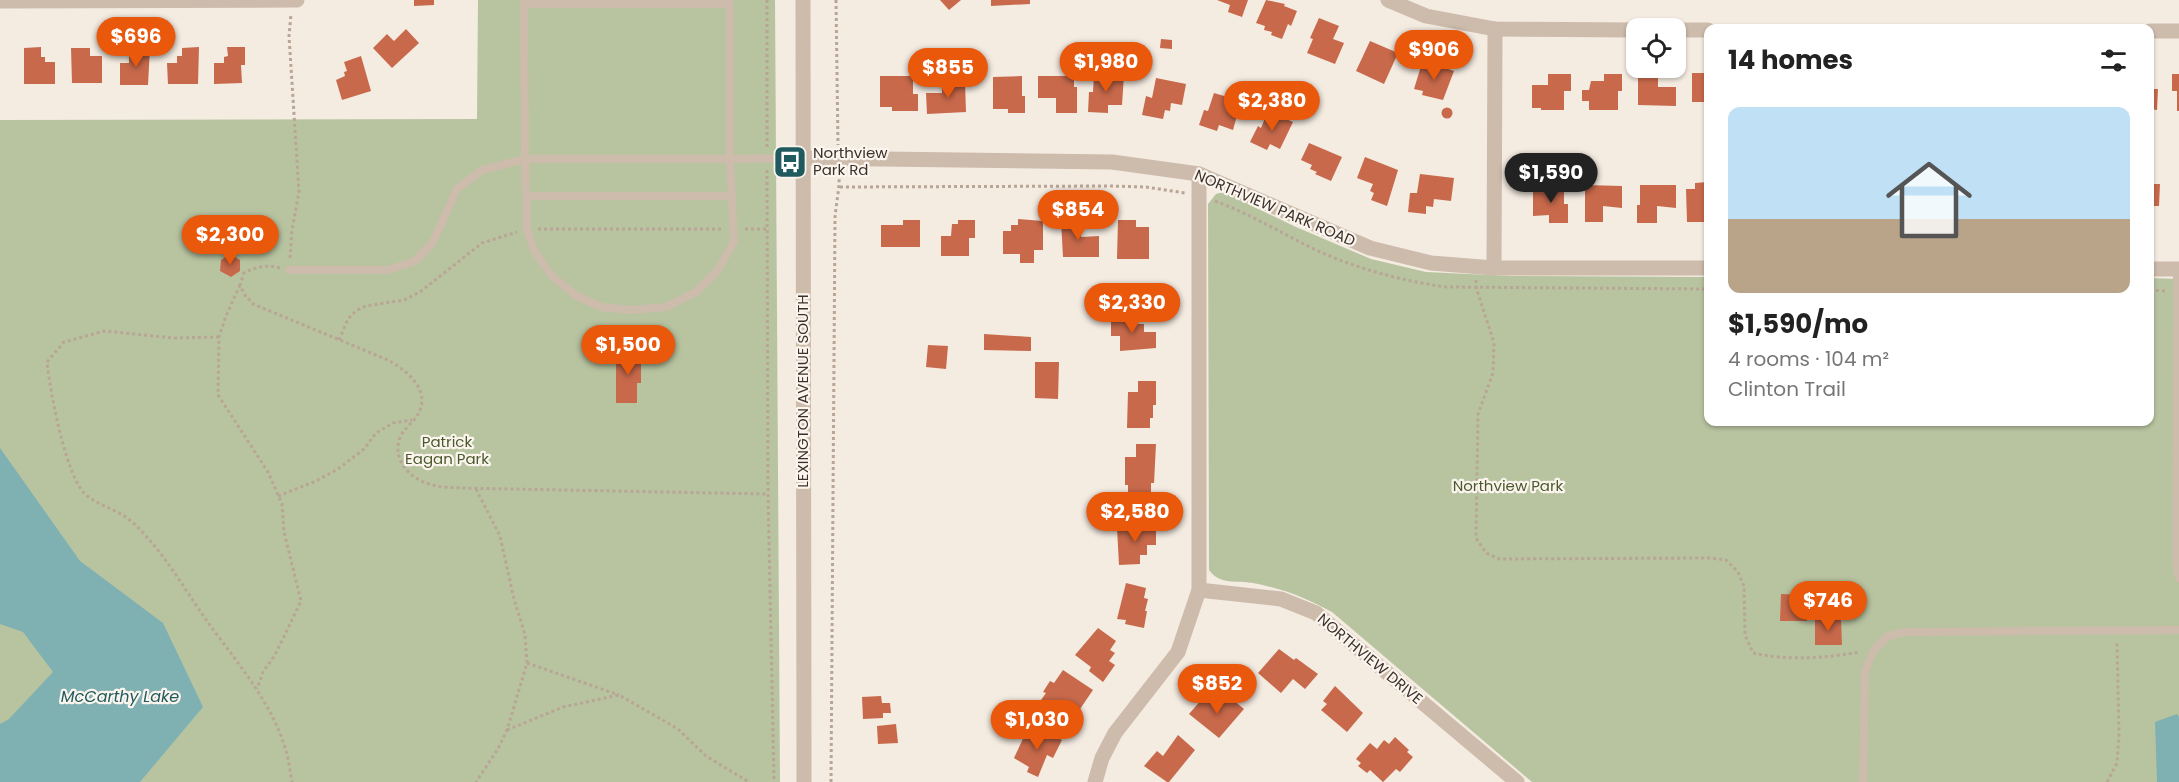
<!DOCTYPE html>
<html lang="en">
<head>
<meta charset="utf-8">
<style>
	body { margin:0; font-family:Poppins,sans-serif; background:#f2f2f2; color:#222; height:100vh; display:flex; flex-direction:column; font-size:22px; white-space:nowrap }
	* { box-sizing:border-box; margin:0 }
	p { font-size:20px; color:#767676 }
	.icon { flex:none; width:33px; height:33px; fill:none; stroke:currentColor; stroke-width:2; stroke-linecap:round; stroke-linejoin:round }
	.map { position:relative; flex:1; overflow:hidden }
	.panel { position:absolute; left:1704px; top:24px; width:450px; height:402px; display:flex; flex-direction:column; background:#fff; border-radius:12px; box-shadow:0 2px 4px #0004 }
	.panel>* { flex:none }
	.buttons { position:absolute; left:1626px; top:18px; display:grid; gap:12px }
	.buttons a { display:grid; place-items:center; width:60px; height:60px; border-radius:12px; background:#fff; box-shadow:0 2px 4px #0004; font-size:30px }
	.price { position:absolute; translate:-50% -51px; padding:0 14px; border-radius:21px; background:#ea580c; color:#fff; font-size:20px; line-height:39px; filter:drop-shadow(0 2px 3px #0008) }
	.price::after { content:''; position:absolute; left:50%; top:36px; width:18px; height:14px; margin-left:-9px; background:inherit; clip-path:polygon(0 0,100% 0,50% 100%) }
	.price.on { background:#222; color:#fff }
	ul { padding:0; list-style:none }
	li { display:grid; align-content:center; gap:12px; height:318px; padding:0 24px }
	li+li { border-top:2px solid #e0e0e0 }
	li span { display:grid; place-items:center; height:186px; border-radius:12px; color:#555 }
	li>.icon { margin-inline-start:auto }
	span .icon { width:108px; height:108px; fill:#fffc; stroke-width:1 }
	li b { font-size:26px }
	h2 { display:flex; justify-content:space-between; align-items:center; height:72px; padding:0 24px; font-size:26px }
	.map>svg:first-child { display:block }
	.green { fill:#b8c4a0 }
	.water { fill:#7fb0b2 }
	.building { fill:#c8694b }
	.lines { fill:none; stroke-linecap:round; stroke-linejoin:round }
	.path { stroke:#b9a596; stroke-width:3; stroke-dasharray:3 3; stroke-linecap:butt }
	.service { stroke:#cdbbac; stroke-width:8 }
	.minor { stroke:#cdbbac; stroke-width:15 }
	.tertiary { stroke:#cdbbac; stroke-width:15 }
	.labels { text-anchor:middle; stroke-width:4.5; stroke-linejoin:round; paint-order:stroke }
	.poi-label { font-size:15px; fill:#3b302b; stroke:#fbf5ee; text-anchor:start }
	.street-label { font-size:15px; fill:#3b302b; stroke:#fbf5ee }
	.park-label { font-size:15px; fill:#4a5a2e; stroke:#fbf5ee }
	.water-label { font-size:16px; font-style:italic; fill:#1f5a5e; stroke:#fbf5ee }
</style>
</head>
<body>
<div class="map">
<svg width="2179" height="782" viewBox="0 0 2179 782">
	<rect width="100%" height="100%" fill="#f4ebe1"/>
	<!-- green -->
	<g class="green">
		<path d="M478,0H775L780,782H0V120L477,119Z"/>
		<path d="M1223,192L1296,227L1371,259L1426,272L1511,276L1708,277V422H2150V278L2179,279V782H1532L1332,612C1304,597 1284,589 1253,583C1242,581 1229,583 1220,579C1215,577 1212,574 1209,570L1208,204L1216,194Z"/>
	</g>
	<!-- water -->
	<g class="water">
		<path d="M0,448L80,561L163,623L203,707L140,782H0V724L9,719L53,672L23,632L0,624Z"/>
		<path d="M2177,714L2179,717V782H2157L2155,722Z"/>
	</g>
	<!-- building -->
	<g class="building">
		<path d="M414,0H434V5L414,6Z"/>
		<path d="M940,0H961L949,10Z"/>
		<path d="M991,0H1030V4L991,6Z"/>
		<path d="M1217,0H1248L1242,17L1228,12L1230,5Z"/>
		<path d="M1266,0L1285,4L1284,6L1297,11L1291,26L1288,24L1282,39L1271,35L1272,32L1264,30L1265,26L1256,23Z"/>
		<path d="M1319,18L1339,26L1333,39L1344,43L1335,64L1307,53L1313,39L1310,38Z"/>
		<path d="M406,29L419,43L392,68L373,48L387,34L394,41Z"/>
		<path d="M1161,39L1172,40V49L1160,48Z"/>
		<path d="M1370,41L1398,53L1384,84L1356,71Z"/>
		<path d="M41,47V57H45V62H55V84H24V48Z"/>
		<path d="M199,47L198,84H168L167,63H177V56H182V48Z"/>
		<path d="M227,47H245V65H241L242,83L214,84V63H224V57L228,56Z"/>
		<path d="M71,48H90V56H102V83H72Z"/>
		<path d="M133,48H150L148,85H120V63H129V54H133Z"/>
		<path d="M361,56L371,91L342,100L336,80L345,76L344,72L347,71L344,62Z"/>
		<path d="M1422,63L1430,65L1431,63L1454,71L1443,100L1422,95L1423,91L1414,89Z"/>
		<rect x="1692" y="73" width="16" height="29"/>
		<path d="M1094,74L1124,75L1122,105H1108V113L1088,112L1089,92H1093Z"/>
		<path d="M1548,74H1571V91H1564V110H1541V108H1532V85H1548Z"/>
		<path d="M1604,74H1622V91H1618V110H1589V101H1582V90H1589L1591,81H1604Z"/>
		<path d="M2172,74H2179V111H2177V91H2172Z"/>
		<path d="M1638,75H1658V87H1676V106L1638,105Z"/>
		<path d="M880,76H913V94H918V111H892V107H880Z"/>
		<path d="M1022,76V96H1025V113H1008V109H993V77Z"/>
		<path d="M1038,76H1074V87H1077V113H1056V98H1038Z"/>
		<path d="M1156,78L1186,84L1182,105L1171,103L1170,111L1165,110L1163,119L1142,115L1146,96L1152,98Z"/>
		<path d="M942,82H965L966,112L927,114L926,93H942Z"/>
		<path d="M2150,89H2158L2157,110L2150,109Z"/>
		<path d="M1214,93L1241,101L1233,130L1219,125L1217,131L1199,125L1204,110L1208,111Z"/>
		<circle cx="1447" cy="113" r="5.5"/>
		<path d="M1268,111L1293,122L1280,149L1270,144L1267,150L1250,142L1258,126L1261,128Z"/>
		<path d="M1309,143L1342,157L1331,181L1315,174L1317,172L1310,169L1312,165L1301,160Z"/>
		<path d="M1365,157L1398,170L1387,206L1371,200L1374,193L1370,191L1373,184L1357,178Z"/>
		<path d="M1420,174L1454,178L1451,201L1434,199L1433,207L1426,206V214L1408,212L1410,193H1417Z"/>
		<path d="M1708,182V222H1687L1686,189H1695V183Z"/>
		<path d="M2150,184H2160L2159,206H2150Z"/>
		<path d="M1585,185L1622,186V208L1603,206V222H1585Z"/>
		<path d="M1640,185H1676V208L1657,206V223H1637V205H1640Z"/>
		<path d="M1533,186H1564V204H1568V223H1549V215L1533,216Z"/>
		<path d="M1018,219L1043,221V250H1034V263H1020V254H1003V231H1011V225H1018Z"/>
		<path d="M903,220H920V247H881V225H903Z"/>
		<path d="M958,220H975V238H969V256H941V236H951L952,224H958Z"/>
		<path d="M1061,220H1081V237L1099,236V257H1063Z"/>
		<path d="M1118,220H1136V227H1149V259H1117Z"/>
		<path d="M230,254L240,260V271L231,277L220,271L221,260Z"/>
		<path d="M1125,284L1134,285V295H1124Z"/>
		<path d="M1118,315H1137L1136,324H1144V332H1156V348L1120,351V336H1111V321H1118Z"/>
		<path d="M984,334L1031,337V351L984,350Z"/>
		<path d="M928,345L948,346L946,369L926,367Z"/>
		<path d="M616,351H641V383H637V403H616Z"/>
		<path d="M1035,362H1059L1058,399L1035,398Z"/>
		<path d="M1138,381H1156V405H1153V418H1150V428H1127L1128,392H1138Z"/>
		<path d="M1136,444H1156L1154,483H1151V493L1128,494V485H1125V457H1136Z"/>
		<path d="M1156,526V545H1147V555H1140V564L1119,565L1117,528Z"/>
		<path d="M1126,583L1146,588L1144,598L1148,599L1145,611H1147L1144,628L1125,624L1126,620L1117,619Z"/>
		<path d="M1781,594L1808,595L1807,621H1780Z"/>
		<path d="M1815,618H1841L1842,645H1815Z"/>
		<path d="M1098,628L1116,641L1110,650L1115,653L1109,661L1115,665L1103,682L1089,671L1091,667L1075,655Z"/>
		<path d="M1279,649L1294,660L1296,658L1318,674L1305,689L1293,679L1281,693L1258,673Z"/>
		<path d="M1063,670L1093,690L1080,709L1075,705L1072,709L1065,705L1060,713L1041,700L1046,693L1043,692L1050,681L1054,683Z"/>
		<path d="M1335,686L1363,713L1347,732L1321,710L1327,704L1323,701Z"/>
		<path d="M1227,695L1244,709L1219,738L1189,714L1203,698L1217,707Z"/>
		<path d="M881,696L882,703H890L891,713H883V718L863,719L862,697Z"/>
		<path d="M896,724L898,743L878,744L877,726Z"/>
		<path d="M1027,730L1043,737L1046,732L1062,740L1053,758L1047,755L1038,777L1027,772L1029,767L1014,758Z"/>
		<path d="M1178,735L1195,750L1169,782H1167L1144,766L1157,751L1163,756Z"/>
		<path d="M1395,737L1409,750L1407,752L1413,757L1400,772L1396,769L1383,782L1370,770L1367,773L1358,766L1361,763L1356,759L1370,743L1377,749L1384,740L1389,744Z"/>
	</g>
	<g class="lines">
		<!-- path -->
		<g class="path">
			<path d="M767,0V148"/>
			<path d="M836,0L838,145"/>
			<path d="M767,170L768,494L774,782"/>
			<path d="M840,187L1110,186L1146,187L1185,193"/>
			<path d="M1215,201C1245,212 1273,228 1302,243C1346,266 1397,280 1446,287L1708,289"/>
			<path d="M538,229H724"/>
			<path d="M745,229H767"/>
			<path d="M290,258L292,230L299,192L289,36L291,14"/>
			<path d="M280,268C267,264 256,267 244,273L240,285L244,294L253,304L388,360C404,369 429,387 420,410C417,420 406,426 401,435C390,459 410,480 433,485C441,488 451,487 460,488L768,494"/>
			<path d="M1476,280V287L1494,343L1493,373L1478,414L1476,538L1486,553L1499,559L1711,558L1726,560L1738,572L1744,586L1745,635L1753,653C1787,661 1826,658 1860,652"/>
			<path d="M240,285L226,316L219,337L218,395L268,472L282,504L284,532L301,601L275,655L263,672L257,689"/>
			<path d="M2150,290L2166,291"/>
			<path d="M219,337L174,338L104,331L64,342L47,362C50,391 65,472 84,493C96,505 117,509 131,521C159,546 179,580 200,611C230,655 271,698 286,751C289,761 290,772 292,782"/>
			<path d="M339,340L348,319L357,310L366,306L404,300L420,292L482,243L517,232"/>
			<path d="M476,489L500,536L514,599L525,635L527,663L507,730L498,749L476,782"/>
			<path d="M278,496L316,481L338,469L364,449L376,433L393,423L412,420"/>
			<path d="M527,663L619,695"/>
			<path d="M507,730L563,707L619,695L678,729L706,756L749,782"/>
			<path d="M831,782L835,218C836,203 840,188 839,173"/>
			<path d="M2107,782L2117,763L2119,736L2117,642"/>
		</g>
		<!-- service -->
		<g class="service">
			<path d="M526,196H732"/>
			<path d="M2177,269L2176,563L2179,578"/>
			<path d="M289,270H388L415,261L433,242L457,189L482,170L525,159L527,230L535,252L552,276L575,295L601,307L631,310L666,307L696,292L717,271L734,242L730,159H525L524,4H730V159L803,158"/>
			<path d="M1863,782L1865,671L1874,650L1888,636L1905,632L2179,630"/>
		</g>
		<!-- minor -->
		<g class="minor">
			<path d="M1388,0L1426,16L1495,29L1636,30"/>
			<path d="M0,1L297,0"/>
			<path d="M1676,30H1708"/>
			<path d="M2150,31H2179"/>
			<path d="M1494,268L1495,29"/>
			<path d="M1199,590L1281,599L1316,613L1517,782"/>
			<path d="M1095,782L1102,758L1115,733L1178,652L1199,590V174"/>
		</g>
		<!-- tertiary -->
		<g class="tertiary">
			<path d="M803,0L804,782"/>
			<path d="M803,158L1112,162L1199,174L1370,248L1431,263L1494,268H1708"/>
			<path d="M2150,269H2179"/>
		</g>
	</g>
	<!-- icons -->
	<defs>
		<g id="bus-square" transform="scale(1.725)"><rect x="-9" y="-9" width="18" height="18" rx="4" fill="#1f5a5e" stroke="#fbf5ee"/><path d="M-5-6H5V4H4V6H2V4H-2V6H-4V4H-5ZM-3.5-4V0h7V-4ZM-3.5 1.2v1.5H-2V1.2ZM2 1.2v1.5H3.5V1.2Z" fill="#fff"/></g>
	</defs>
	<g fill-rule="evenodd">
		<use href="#bus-square" x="790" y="162"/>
	</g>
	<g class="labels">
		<!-- poi labels -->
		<g class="poi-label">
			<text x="813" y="158">Northview<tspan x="813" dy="17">Park Rd</tspan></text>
		</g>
		<!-- street labels -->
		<g class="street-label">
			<text transform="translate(1275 208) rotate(23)" y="5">NORTHVIEW PARK ROAD</text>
			<text transform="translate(803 391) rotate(-90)" y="5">LEXINGTON AVENUE SOUTH</text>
			<text transform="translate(1370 659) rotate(40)" y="5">NORTHVIEW DRIVE</text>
		</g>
		<!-- park labels -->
		<g class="park-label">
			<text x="447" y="447">Patrick<tspan x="447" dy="17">Eagan Park</tspan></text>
			<text x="1508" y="491">Northview Park</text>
		</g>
		<!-- water labels -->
		<g class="water-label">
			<text x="120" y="702">McCarthy Lake</text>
		</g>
	</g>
</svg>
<div class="buttons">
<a><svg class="icon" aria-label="locate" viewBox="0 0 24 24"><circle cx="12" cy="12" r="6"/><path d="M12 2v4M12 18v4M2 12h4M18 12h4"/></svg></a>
</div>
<b class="price" style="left:136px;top:68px">$696</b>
<b class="price" style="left:1434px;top:81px">$906</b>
<b class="price" style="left:1106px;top:93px">$1,980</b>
<b class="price" style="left:948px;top:99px">$855</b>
<b class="price" style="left:1272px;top:132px">$2,380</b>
<b class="price on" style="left:1551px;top:204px">$1,590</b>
<b class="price" style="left:1078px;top:241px">$854</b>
<b class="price" style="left:230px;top:266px">$2,300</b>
<b class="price" style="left:1132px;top:334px">$2,330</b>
<b class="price" style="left:628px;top:376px">$1,500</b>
<b class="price" style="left:1135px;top:543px">$2,580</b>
<b class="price" style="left:1828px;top:632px">$746</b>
<b class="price" style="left:1217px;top:715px">$852</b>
<b class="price" style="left:1037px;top:751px">$1,030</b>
<section class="panel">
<h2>14 homes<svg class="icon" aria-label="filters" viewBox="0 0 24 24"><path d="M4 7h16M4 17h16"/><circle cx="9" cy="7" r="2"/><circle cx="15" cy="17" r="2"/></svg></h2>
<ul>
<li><span style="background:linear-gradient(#bfe0f5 60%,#b9a48a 0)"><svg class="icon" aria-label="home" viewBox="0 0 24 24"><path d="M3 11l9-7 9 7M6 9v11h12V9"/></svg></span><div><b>$1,590/mo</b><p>4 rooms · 104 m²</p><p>Clinton Trail</p></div></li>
</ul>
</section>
</div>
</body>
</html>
